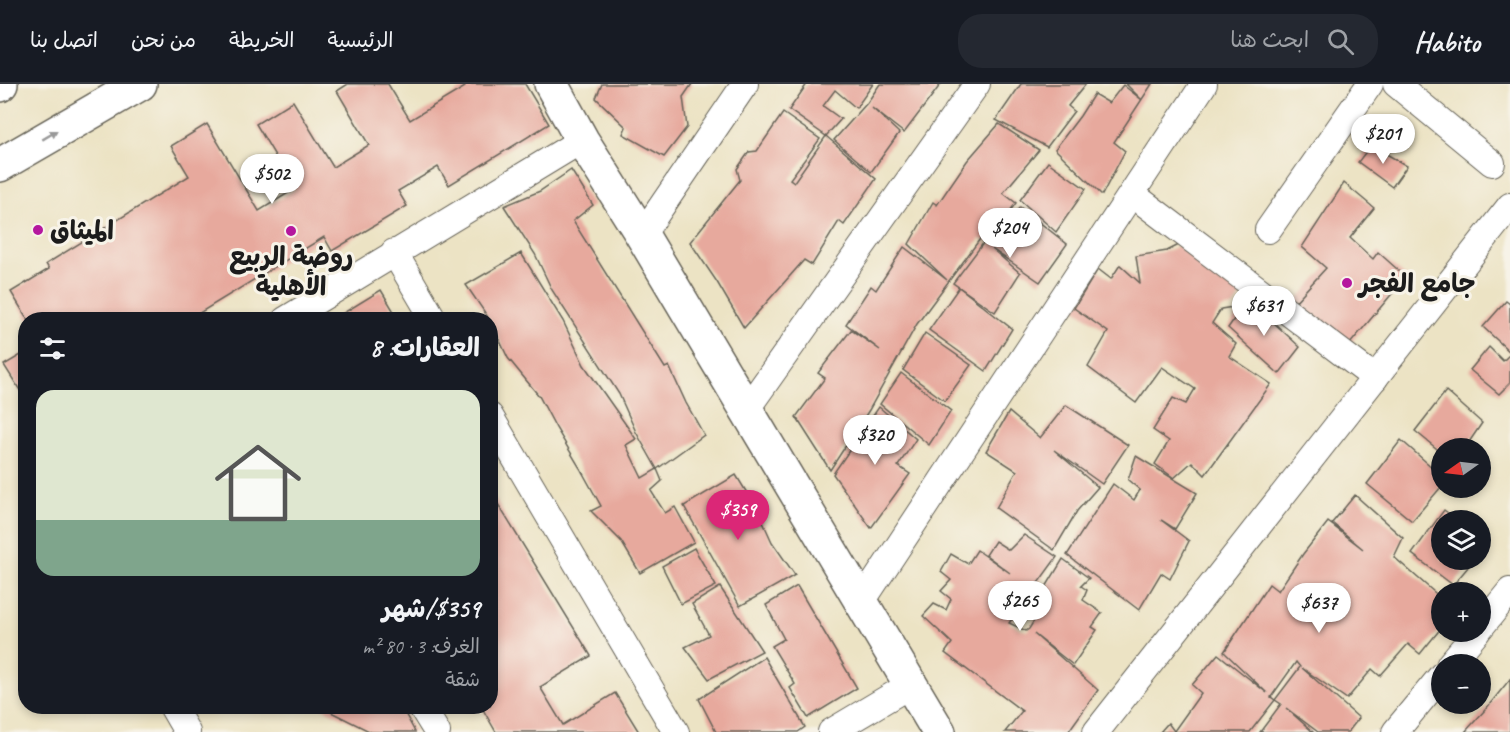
<!DOCTYPE html>
<html lang="ar">
<head>
<meta charset="utf-8">
<style>
	body { margin:0; font-family:Caveat,"Playpen Sans Arabic",sans-serif; background:#242831; color:#f1f3f6; direction:rtl; height:100vh; display:flex; flex-direction:column; font-size:22px; white-space:nowrap }
	* { box-sizing:border-box; margin:0 }
	p { font-size:20px; color:#9ea1a6 }
	.icon { flex:none; width:33px; height:33px; fill:none; stroke:currentColor; stroke-width:2; stroke-linecap:round; stroke-linejoin:round }
	.map { position:relative; flex:1; overflow:hidden; direction:ltr }
	.sheet { position:absolute; left:18px; top:228px; width:480px; height:402px; display:flex; flex-direction:column; background:#171b24; border-radius:24px; box-shadow:0 3px 9px #0003; direction:rtl }
	.sheet>* { flex:none }
	.needle { width:39px; rotate:256deg }
	.tools { position:absolute; left:1431px; top:354px; display:grid; gap:12px }
	.tools a { display:grid; place-items:center; width:60px; height:60px; border-radius:50%; background:#171b24; box-shadow:0 3px 9px #0003; font-size:30px }
	.price { position:absolute; translate:-50% -51px; padding:0 14px; border-radius:21px; background:#fff; color:#222; font-size:20px; line-height:39px; filter:drop-shadow(0 2px 3px #0008) }
	.price::after { content:''; position:absolute; left:50%; top:36px; width:18px; height:14px; margin-left:-9px; background:inherit; clip-path:polygon(0 0,100% 0,50% 100%) }
	.price.selected { background:#db2777; color:#fff }
	ul { padding:0; list-style:none }
	li { display:grid; align-content:center; gap:12px; height:318px; padding:0 18px }
	li span { display:grid; place-items:center; height:186px; border-radius:18px; color:#555 }
	li>.icon { margin-inline-start:auto }
	span .icon { width:108px; height:108px; fill:#fffc; stroke-width:1 }
	li b { font-size:26px }
	h2 { display:flex; justify-content:space-between; align-items:center; height:72px; padding:0 18px; font-size:26px }
	header { display:flex; align-items:center; gap:36px; box-sizing:border-box; height:84px; padding:0 30px; background:#171b24; border-bottom:2px solid #363941 }
	header strong { font-size:28px }
	nav { display:flex; gap:33px; margin-inline-start:auto; font-size:21px }
	.search { width:420px; height:54px; background:#242831; display:flex; align-items:center; gap:15px; box-sizing:border-box; padding:0 21px; border-radius:24px; color:#9ea1a6; font-size:22px }
	.map>svg:first-child { display:block }
	.building { fill:#e7a99d; fill-rule:evenodd }
	.lines { fill:none; stroke-linecap:round; stroke-linejoin:round }
	.street-casing { stroke:#656257; stroke-width:28 }
	.secondary-casing { stroke:#656257; stroke-width:36 }
	.highway-casing { stroke:#656257; stroke-width:36 }
	.street { stroke:#fff; stroke-width:26 }
	.secondary { stroke:#fff; stroke-width:33 }
	.highway { stroke:#fff; stroke-width:33 }
	.oneway { fill:#999 }
	.poi-dot { fill:#b5179e; stroke:#f7f3e8; stroke-width:2 }
	.labels { text-anchor:middle; stroke-width:6; stroke-linejoin:round; paint-order:stroke }
	.poi-label { font-size:26px; font-weight:bold; fill:#1c1c1c; stroke:#f7f3e8; text-anchor:start }
</style>
</head>
<body>
<header>
<strong>Habito</strong>
<div class="search"><svg class="icon" aria-label="search" viewBox="0 0 24 24"><circle cx="10" cy="10" r="6"/><path d="M15 15l6 6"/></svg>ابحث هنا</div>
<nav><a>الرئيسية</a><a>الخريطة</a><a>من نحن</a><a>اتصل بنا</a></nav>
</header>
<div class="map">
<svg width="1510" height="648" viewBox="0 0 1510 648">
	<rect width="100%" height="100%" fill="#f7f3e8"/>
	<filter id="ink" filterUnits="userSpaceOnUse"><feTurbulence type="fractalNoise" baseFrequency=".0167" numOctaves="2"/><feDisplacementMap in="SourceGraphic" scale="12" xChannelSelector="R" yChannelSelector="G"/><feConvolveMatrix kernelMatrix="1 2 1 2 8 2 1 2 1" color-interpolation-filters="sRGB"/></filter>
	<filter id="wash" filterUnits="userSpaceOnUse"><feTurbulence type="fractalNoise" baseFrequency=".008" numOctaves="4" result="noise"/><feDisplacementMap in="SourceGraphic" scale="24" xChannelSelector="R" yChannelSelector="G"/><feGaussianBlur stdDeviation="1.35" result="paint"/><feColorMatrix in="noise" values="0 0 0 0 0 0 0 0 0 0 0 0 0 0 0 0 0 1.4 0 .05"/><feComposite in="paint" operator="in"/></filter>
	<g filter="url(#wash)">
		<rect width="100%" height="100%" fill="#ece3c4"/>
		<g id="blocks">
			<!-- building -->
			<g class="building">
				<path d="M348,0H388L410,36L465,3L463,0H525L549,40L449,101L438,83L398,107L407,122L332,167L324,153L188,236H175L173,233L169,236H28L11,208L49,185L46,180L189,92L171,62L207,40L259,127L295,105L256,40L293,17L333,83L369,61L337,7Z"/>
				<path d="M602,0H692L683,13L687,43L664,73L623,50L626,43L596,14Z"/>
				<path d="M807,0H873L856,24L835,6L823,22L841,35L826,52L789,26Z"/>
				<path d="M880,0H941L904,49L872,24L899,49L871,88L834,56L867,19Z"/>
				<path d="M1021,0H1086L1068,22L1074,27L1047,63L996,36Z"/>
				<path d="M1126,0H1152L1114,58L1125,67L1102,111L1055,65L1080,32L1094,10L1109,19L1123,1L1142,16Z"/>
				<path d="M783,29L820,55L790,95L794,98L826,52L876,95L844,141L839,137L812,181L804,176L744,244L717,198L690,158L740,96L737,85L749,68L757,67Z"/>
				<path d="M999,40L1039,66L1003,109L1016,119L1004,135L992,128L984,138L997,147L988,158L980,155L917,240L869,326L830,386L796,333L825,294L818,289L851,246L880,266L846,240L871,202L876,206L904,163L947,196L909,160L933,118L937,121L967,77Z"/>
				<path d="M1371,61L1407,82L1392,103L1358,78Z"/>
				<path d="M1048,78L1086,105L1056,148L1020,116Z"/>
				<path d="M571,86L593,121L573,137L665,284L669,282L686,319L704,351L657,385L636,348L619,310L552,206L535,170L504,122L540,107Z"/>
				<path d="M1344,99L1374,124L1350,154L1373,175L1378,168L1406,193L1349,261L1295,218L1326,184L1302,163Z"/>
				<path d="M1020,123L1067,160L1040,198L992,165L1020,189L995,228L953,199L984,158L989,162Z"/>
				<path d="M1181,160L1243,208L1233,223L1221,225L1212,239L1236,260L1229,272L1271,300L1205,391L1192,378L1174,394L1155,380L1169,357L1153,346L1173,314L1186,320L1195,305L1162,283L1136,319L1088,283L1108,248L1074,224L1098,185L1111,195L1120,181L1140,199L1136,172L1167,167Z"/>
				<path d="M521,169L563,237L584,281L636,355L626,361L642,394L657,385L662,397L651,407L665,429L675,423L694,458L640,489L621,457L591,427L601,422L580,384L556,344L539,312L508,274L490,236L466,201Z"/>
				<path d="M959,203L1012,245L986,287L929,246Z"/>
				<path d="M381,206L399,236H332Z"/>
				<path d="M1248,215L1300,263L1279,290L1228,244Z"/>
				<path d="M1506,217L1510,220V268L1483,243Z"/>
				<path d="M925,249L971,281L945,317L903,286Z"/>
				<path d="M1489,263L1503,277L1509,271L1510,273V299L1499,310L1470,286Z"/>
				<path d="M26,268V316L4,281Z"/>
				<path d="M901,289L951,327L929,361L880,320Z"/>
				<path d="M1446,307L1482,339L1465,364H1442V369L1415,347Z"/>
				<path d="M1066,321L1128,361L1102,400L1054,366L1098,403L1077,427L1054,466L996,424L1017,387L986,367L1009,328L1040,354Z"/>
				<path d="M879,323L916,355L898,382L910,390L871,444L833,390Z"/>
				<path d="M1401,356L1442,392V402L1412,437L1367,400Z"/>
				<path d="M1136,372L1197,409L1175,445L1161,436L1189,457L1170,495L1161,489L1139,526L1067,471L1113,400L1134,416L1140,406L1128,396Z"/>
				<path d="M736,391L758,427L772,458L795,491L740,522L684,422Z"/>
				<path d="M490,407L591,572L540,603L563,641L615,609L639,648H496L481,622H490Z"/>
				<path d="M1355,411L1403,454L1394,473L1442,515V543L1420,570L1408,560L1380,592L1372,585L1347,615L1302,584L1359,634L1348,648H1318L1286,624L1313,648H1260L1281,620L1275,616L1250,648H1160L1168,639L1174,647L1201,609L1192,601L1218,570L1267,609L1224,568L1269,500L1278,507L1303,470L1328,438L1363,465L1332,439ZM1296,578L1300,583L1275,616L1271,613Z"/>
				<path d="M1444,426L1457,436H1442V476H1474L1453,501L1412,470Z"/>
				<path d="M1024,451L1057,473L1009,539L1026,547L1029,545L1049,512L1043,508L1063,475L1089,494L1081,502L1087,506L1083,516L1102,529L1092,543L1097,546L1073,581L1034,550L1098,606L1068,648H1005L1022,627L945,569L952,559L923,532L934,520L946,526L951,515L941,507L951,496L941,488L951,470L968,480L977,466L1010,489L986,471L995,457L1009,466Z"/>
				<path d="M1480,455L1487,460L1480,468Z"/>
				<path d="M694,464L716,502L681,520L662,482Z"/>
				<path d="M797,502L857,604L808,634L790,604L795,600L772,562L784,555L766,521Z"/>
				<path d="M720,503L762,567L709,595L685,563L709,551L692,520Z"/>
				<path d="M764,573L805,643L798,648H716L699,615Z"/>
				<path d="M1510,595V648H1465L1485,626Z"/>
				<path d="M319,622H401L415,648H371Z"/>
			</g>
		</g>
	</g>
	<g filter="url(#ink)">
		<use href="#blocks" fill-opacity="0" stroke="#656257" stroke-width="1.5"/>
		<g class="lines">
			<!-- street casing -->
			<g class="street-casing">
				<g id="street">
					<path d="M1396,0L1492,79"/>
					<path d="M1132,110L1375,294"/>
					<path d="M1268,146L1370,0"/>
					<path d="M642,151L745,0"/>
					<path d="M394,168L434,236"/>
					<path d="M285,236L582,56"/>
					<path d="M746,326L977,0"/>
					<path d="M490,332L676,648"/>
					<path d="M861,519L1204,0"/>
					<path d="M1480,544L1510,507"/>
					<path d="M1450,580L1477,548"/>
					<path d="M172,622L187,648"/>
					<path d="M421,622L437,648"/>
					<path d="M831,648L910,601"/>
					<path d="M1096,648L1510,122"/>
					<path d="M1395,648L1442,591"/>
				</g>
			</g>
			<!-- secondary casing -->
			<g class="secondary-casing">
				<path id="secondary" d="M551,0L582,56L642,151L939,648"/>
			</g>
			<!-- highway casing -->
			<g class="highway-casing">
				<g id="highway">
					<path d="M0,1L1,0"/>
					<path d="M0,81L140,0"/>
				</g>
			</g>
			<!-- street -->
			<use href="#street" class="street"/>
			<!-- secondary -->
			<use href="#secondary" class="secondary"/>
			<!-- highway -->
			<use href="#highway" class="highway"/>
		</g>
		<!-- one-way arrows -->
		<defs><path id="oneway-solid" d="M-6-.8H1V-3.2L6.5 0L1 3.2V.8H-6Z" transform="scale(1.5)"/></defs>
		<use class="oneway" href="#oneway-solid" transform="translate(50 51) rotate(-31)"/>
	</g>
	<!-- markers -->
	<g class="poi-dot">
		<circle cx="38" cy="146" r="6"/>
		<circle cx="291" cy="147" r="6"/>
		<circle cx="1347" cy="199" r="6"/>
	</g>
	<g class="labels">
		<!-- poi labels -->
		<g class="poi-label">
			<text x="50" y="155">الميثاق</text>
			<text x="291" y="181" text-anchor="middle">روضة الربيع<tspan x="291" dy="30">الأهلية</tspan></text>
			<text x="1359" y="208">جامع الفجر</text>
		</g>
	</g>
</svg>
<div class="tools">
<a><svg class="needle" viewBox="-14 -14 28 28"><path d="M0-13l5 13h-10z" fill="#e53935"/><path d="M0 13l5-13h-10z" fill="#9ea1a6"/></svg></a>
<a><svg class="icon" aria-label="layers" viewBox="0 0 24 24"><path d="M12 4l9 5-9 5-9-5zM3 14l9 5 9-5"/></svg></a>
<a>+</a>
<a>−</a>
</div>
<b class="price" style="left:1383px;top:81px">$201</b>
<b class="price" style="left:272px;top:121px">$502</b>
<b class="price" style="left:1010px;top:175px">$204</b>
<b class="price" style="left:1264px;top:253px">$631</b>
<b class="price" style="left:875px;top:382px">$320</b>
<b class="price selected" style="left:738px;top:457px">$359</b>
<b class="price" style="left:1020px;top:548px">$265</b>
<b class="price" style="left:1319px;top:550px">$637</b>
<section class="sheet">
<h2>العقارات: 8<svg class="icon" aria-label="filters" viewBox="0 0 24 24"><path d="M4 7h16M4 17h16"/><circle cx="9" cy="7" r="2"/><circle cx="15" cy="17" r="2"/></svg></h2>
<ul>
<li><span style="background:linear-gradient(#dfe7d0 70%,#7fa58c 0)"><svg class="icon" aria-label="home" viewBox="0 0 24 24"><path d="M3 11l9-7 9 7M6 9v11h12V9"/></svg></span><div><b>$359/شهر</b><p>الغرف: 3 · 80 m²</p><p>شقة</p></div></li>
</ul>
</section>
</div>
</body>
</html>
